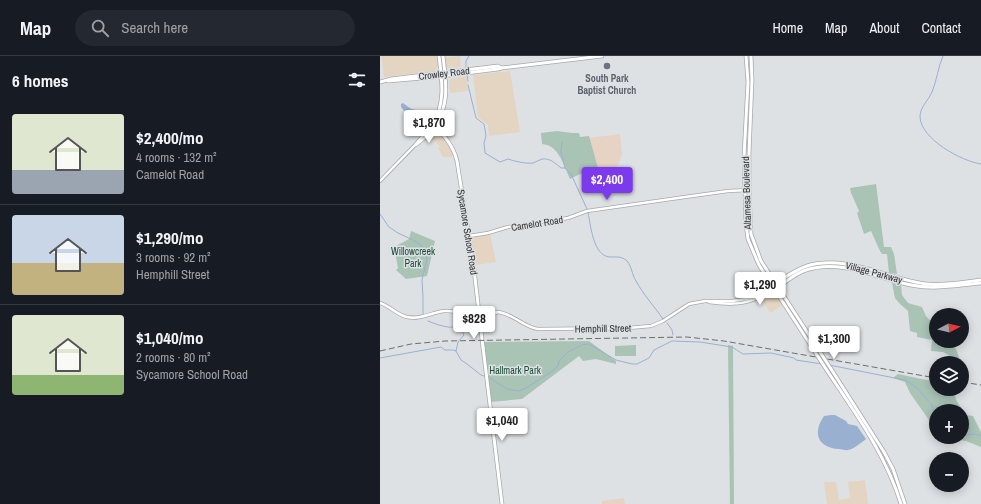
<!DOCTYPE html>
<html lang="en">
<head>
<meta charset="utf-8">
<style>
	body { margin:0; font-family:"Archivo Narrow",sans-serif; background:#242831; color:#f1f3f6; height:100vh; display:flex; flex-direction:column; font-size:15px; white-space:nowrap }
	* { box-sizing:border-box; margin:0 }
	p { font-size:13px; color:#9ea1a6 }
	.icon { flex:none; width:22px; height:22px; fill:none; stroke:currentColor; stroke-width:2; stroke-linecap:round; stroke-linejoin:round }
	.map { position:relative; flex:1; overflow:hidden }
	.side { display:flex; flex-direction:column; background:#171b24; width:380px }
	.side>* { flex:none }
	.needle { width:26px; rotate:83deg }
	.buttons { position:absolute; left:549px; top:252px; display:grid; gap:8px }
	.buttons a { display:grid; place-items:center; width:40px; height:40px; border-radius:50%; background:#171b24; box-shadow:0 2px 10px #0003; font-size:20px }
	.price { position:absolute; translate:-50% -34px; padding:0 9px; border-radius:4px; background:#fff; color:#222; font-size:13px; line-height:26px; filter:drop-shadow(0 1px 2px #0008) }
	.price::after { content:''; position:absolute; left:50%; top:24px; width:12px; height:9px; margin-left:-6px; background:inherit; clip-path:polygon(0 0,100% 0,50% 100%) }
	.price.active { background:#7c3aed; color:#fff }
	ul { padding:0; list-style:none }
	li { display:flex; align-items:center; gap:12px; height:100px; padding:0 12px }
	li+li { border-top:1px solid #363941 }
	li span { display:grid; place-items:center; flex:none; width:112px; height:80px; border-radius:4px; color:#555 }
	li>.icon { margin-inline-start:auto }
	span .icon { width:48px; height:48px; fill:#fffc; stroke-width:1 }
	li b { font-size:17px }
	h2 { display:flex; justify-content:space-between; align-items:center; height:48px; padding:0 12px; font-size:17px }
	header { display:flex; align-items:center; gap:24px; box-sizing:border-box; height:56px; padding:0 20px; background:#171b24; border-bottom:1px solid #363941 }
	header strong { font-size:19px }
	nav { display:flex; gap:22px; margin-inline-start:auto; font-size:14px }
	.search { width:280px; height:36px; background:#242831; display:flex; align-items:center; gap:10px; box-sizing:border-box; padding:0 14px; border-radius:22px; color:#9ea1a6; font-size:15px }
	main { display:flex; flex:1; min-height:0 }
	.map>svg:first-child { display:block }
	.commercial { fill:#e4d4c2 }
	.education { fill:#e6d3c4 }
	.green { fill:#a9c3b5 }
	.water { fill:#9ab0d1 }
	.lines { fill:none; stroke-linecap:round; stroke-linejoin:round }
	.stream { stroke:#9ab0d1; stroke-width:1 }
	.tertiary-casing { stroke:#a6a9ab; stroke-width:4 }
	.secondary-casing { stroke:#a6a9ab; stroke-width:4.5 }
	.tertiary { stroke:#fff; stroke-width:2.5 }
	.secondary { stroke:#fff; stroke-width:3 }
	.rail { stroke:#6c6d6f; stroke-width:1; stroke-dasharray:6 3; stroke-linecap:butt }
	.secondary-bridge-casing { stroke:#a6a9ab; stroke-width:4.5; stroke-linecap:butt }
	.secondary-bridge { stroke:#fff; stroke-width:3 }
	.worship-dot { fill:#6b7280; stroke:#dee1e4; stroke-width:1.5 }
	.labels { text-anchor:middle; stroke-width:3; stroke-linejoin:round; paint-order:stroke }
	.street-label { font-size:10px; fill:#333435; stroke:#dee1e4 }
	.worship-label { font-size:10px; font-weight:bold; fill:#5b616d; stroke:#dee1e4 }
	.park-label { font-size:10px; fill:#194d38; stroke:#dee1e4 }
</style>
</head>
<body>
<header>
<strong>Map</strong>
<div class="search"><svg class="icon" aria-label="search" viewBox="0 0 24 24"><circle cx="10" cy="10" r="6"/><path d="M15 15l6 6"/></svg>Search here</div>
<nav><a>Home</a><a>Map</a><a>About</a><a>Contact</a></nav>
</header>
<main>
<section class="side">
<h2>6 homes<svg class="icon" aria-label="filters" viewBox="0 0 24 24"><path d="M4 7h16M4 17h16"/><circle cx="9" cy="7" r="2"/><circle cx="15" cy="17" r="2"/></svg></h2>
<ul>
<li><span style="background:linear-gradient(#dfe7d0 70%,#9aa5b1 0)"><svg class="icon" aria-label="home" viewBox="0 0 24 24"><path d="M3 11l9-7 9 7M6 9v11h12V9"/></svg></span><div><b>$2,400/mo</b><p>4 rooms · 132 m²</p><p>Camelot Road</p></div></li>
<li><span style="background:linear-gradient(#c9d6e8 60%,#c2b280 0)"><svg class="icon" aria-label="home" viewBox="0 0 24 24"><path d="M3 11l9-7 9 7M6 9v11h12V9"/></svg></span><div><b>$1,290/mo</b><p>3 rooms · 92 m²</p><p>Hemphill Street</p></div></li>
<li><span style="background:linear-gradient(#dfe7d0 75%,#8fb573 0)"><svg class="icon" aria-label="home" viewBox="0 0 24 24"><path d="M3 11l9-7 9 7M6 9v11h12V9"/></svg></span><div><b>$1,040/mo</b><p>2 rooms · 80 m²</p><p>Sycamore School Road</p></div></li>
</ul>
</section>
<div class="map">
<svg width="601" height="448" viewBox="0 0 601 448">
	<rect width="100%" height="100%" fill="#dee1e4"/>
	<!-- commercial -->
	<g class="commercial">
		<path d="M1,0H56L58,10L55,15L4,21Z"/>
		<path d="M80,0L81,11L70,12L66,11L64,2Z"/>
		<path d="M130,15L140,76L109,80L108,69L98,61L93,19Z"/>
		<path d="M86,20L88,35L70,37L69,26L70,23Z"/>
		<path d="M65,54L71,55L75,81L69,82L57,70Z"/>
		<path d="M53,75L65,84L74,99L71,101H63L58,92L60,90L48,80Z"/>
		<path d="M110,178L116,206L95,209L91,182Z"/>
		<path d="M392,238L396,239L403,249L390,257L382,244Z"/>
		<path d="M485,424L488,448H447L444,426H456L459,444L470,442L468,426Z"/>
	</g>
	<!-- education -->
	<g class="education">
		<path d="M240,78L242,98L235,117L227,115L219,116L209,82Z"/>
		<path d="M244,442L245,448H222V445Z"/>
	</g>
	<!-- green -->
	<g class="green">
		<path d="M177,75L192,77H199L200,81L209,80L218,112L205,119L204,116L190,123C184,110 179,89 162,88L161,77Z"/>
		<path d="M496,128L504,191H511L514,198L517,218L509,217L507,198H502L500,195L491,175L484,178L477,157L479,155L471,137L470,132Z"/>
		<path d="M31,175L55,185L47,220L26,223L16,214L18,212L14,191L29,183Z"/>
		<path d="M512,227L521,229L522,239L528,247L542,251L546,260L556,271V285H569L576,293L581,307H569L570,300L563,296L551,295L552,284L537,281V277L530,275L528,255L520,248L515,242Z"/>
		<path d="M209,285L236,305V308L216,303L203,305L199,300L142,343L111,346L104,286Z"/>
		<path d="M256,289V300H235V290Z"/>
		<path d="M348,289L353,290L354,448H350Z"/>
		<path d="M518,318L556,326V333H574L576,344L586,359L593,360L601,376V391L586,385L562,382L561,381H582V355H556V374L530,337L525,326L513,322Z"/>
	</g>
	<!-- water -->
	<g class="water">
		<path d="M23,47L31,53L45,56L46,62L42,68L38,69L34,66L21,51V48Z"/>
		<path d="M451,359H455L466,365L468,368L477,370L486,383L485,384C480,387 474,393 468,394C466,395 462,393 459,393C438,392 432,377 444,360Z"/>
	</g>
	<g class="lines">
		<!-- stream -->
		<g class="stream">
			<path d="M563,0C558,11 557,24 552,36C548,45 540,51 540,61C541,83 581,105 601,108"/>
			<path d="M86,11V5L89,0"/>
			<path d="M87,19L88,25"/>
			<path d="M88,29L96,62L104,68L106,80L104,87L105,97L120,106L128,103C134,105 146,108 153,107C156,106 159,104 162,103C170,102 175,107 181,112H185L191,118L207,153"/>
			<path d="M182,86L181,96L185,112"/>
			<path d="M208,157C211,170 213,200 230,201C236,201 242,200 247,205C252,211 252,219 256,225C263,238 274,250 283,263"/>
			<path d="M0,158L9,171L18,177L35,185L44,192L46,195L47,203L42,224L43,241V258"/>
			<path d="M48,265C55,268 61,270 68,271C73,272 77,269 81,272L84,279L78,286L76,295"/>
			<path d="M287,267L292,274L293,279"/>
			<path d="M0,302L61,291L65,294H73L76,295L81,304L87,308L101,319L110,322L127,333L139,335L146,332L171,316L178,310L179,305L188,296L202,289L209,288L236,304L252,308H257L269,302L274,294L292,285L320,286L352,291L363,298L391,297L414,302L416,304L442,308"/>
			<path d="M449,309L525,324L537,332L552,349L556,366"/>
			<path d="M582,380L594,378L601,380"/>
			<path d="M572,381H579"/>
		</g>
		<!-- tertiary casing -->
		<g class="tertiary-casing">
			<g id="tertiary">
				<path d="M36,89L48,79L55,71"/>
				<path d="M0,125L35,89L52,69"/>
				<path d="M89,180L108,177L128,171L188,162L207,155L305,141L348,135L369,134"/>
				<path d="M329,246C357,250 370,248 394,233"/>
				<path d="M0,247C10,250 17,259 27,261C41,264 52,256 65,255C75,254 83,258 92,258C101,258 109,255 117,256C133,257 143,271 158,273L248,272L271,270L283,265L309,248L325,245H352L366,243L376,240L392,230"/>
				<path d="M76,257C89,263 101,260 116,257"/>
			</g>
		</g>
		<!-- secondary casing -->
		<g class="secondary-casing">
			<g id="secondary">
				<path d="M59,0C62,24 66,48 52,69C64,78 73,89 77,105L94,213L103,292"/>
				<path d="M366,0L368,26L364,100L366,168L368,183L379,209L437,299"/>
				<path d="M371,0L372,24L369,97V134L371,178L381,205L442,299"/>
				<path d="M8,25L54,21L118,13L121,12L222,0"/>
				<path d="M0,26L11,23L118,10L121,12"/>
				<path d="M55,71C70,46 66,27 63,0"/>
				<path d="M395,228C405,221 415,214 427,210C466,198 507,223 546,228C564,230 583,226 601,224"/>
				<path d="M398,231C407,225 416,217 426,214C462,202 497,223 531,229C555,234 577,229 601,227"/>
				<path d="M387,233L389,226"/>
				<path d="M389,237L392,236L396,238"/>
				<path d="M103,291L122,448"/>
				<path d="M448,316C476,358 506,399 521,448"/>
				<path d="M453,316L504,396L513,413L525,448"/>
			</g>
		</g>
		<!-- tertiary -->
		<use href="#tertiary" class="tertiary"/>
		<!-- secondary -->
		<use href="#secondary" class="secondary"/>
		<!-- rail -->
		<g class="rail">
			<path d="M0,295L31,288L65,285L307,281L344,285L556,322"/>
			<path d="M582,326L601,329"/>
		</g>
		<!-- secondary-bridge casing -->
		<g class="secondary-bridge-casing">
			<g id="secondary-bridge">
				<path d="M437,299L448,316"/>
				<path d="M442,299L453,316"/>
			</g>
		</g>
		<!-- secondary-bridge -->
		<use href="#secondary-bridge" class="secondary-bridge"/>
	</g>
	<!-- markers -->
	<circle class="worship-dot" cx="227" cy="10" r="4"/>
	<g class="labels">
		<!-- street labels -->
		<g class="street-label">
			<text transform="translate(64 17) rotate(-7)" y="4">Crowley Road</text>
			<text transform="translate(366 137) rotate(-92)" y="4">Altamesa Boulevard</text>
			<text transform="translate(157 167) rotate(-9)" y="4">Camelot Road</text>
			<text transform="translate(88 176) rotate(81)" y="4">Sycamore School Road</text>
			<text transform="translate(494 216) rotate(15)" y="4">Village Parkway</text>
			<text transform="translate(223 272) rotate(-1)" y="4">Hemphill Street</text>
		</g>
		<!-- worship labels -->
		<g class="worship-label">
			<text x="227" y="26">South Park<tspan x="227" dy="12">Baptist Church</tspan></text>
		</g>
		<!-- park labels -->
		<g class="park-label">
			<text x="33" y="199">Willowcreek<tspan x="33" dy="12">Park</tspan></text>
			<text x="135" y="318">Hallmark Park</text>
		</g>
	</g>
</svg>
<div class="buttons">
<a><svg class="needle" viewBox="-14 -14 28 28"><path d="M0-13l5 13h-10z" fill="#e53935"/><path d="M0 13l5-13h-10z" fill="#9ea1a6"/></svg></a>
<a><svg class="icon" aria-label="layers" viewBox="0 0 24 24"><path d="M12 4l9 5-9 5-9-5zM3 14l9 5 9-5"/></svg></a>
<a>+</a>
<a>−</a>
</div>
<b class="price" style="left:49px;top:88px">$1,870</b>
<b class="price active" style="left:227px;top:145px">$2,400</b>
<b class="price" style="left:380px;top:250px">$1,290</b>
<b class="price" style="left:94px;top:284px">$828</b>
<b class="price" style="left:454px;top:304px">$1,300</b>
<b class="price" style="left:122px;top:386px">$1,040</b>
</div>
</main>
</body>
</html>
